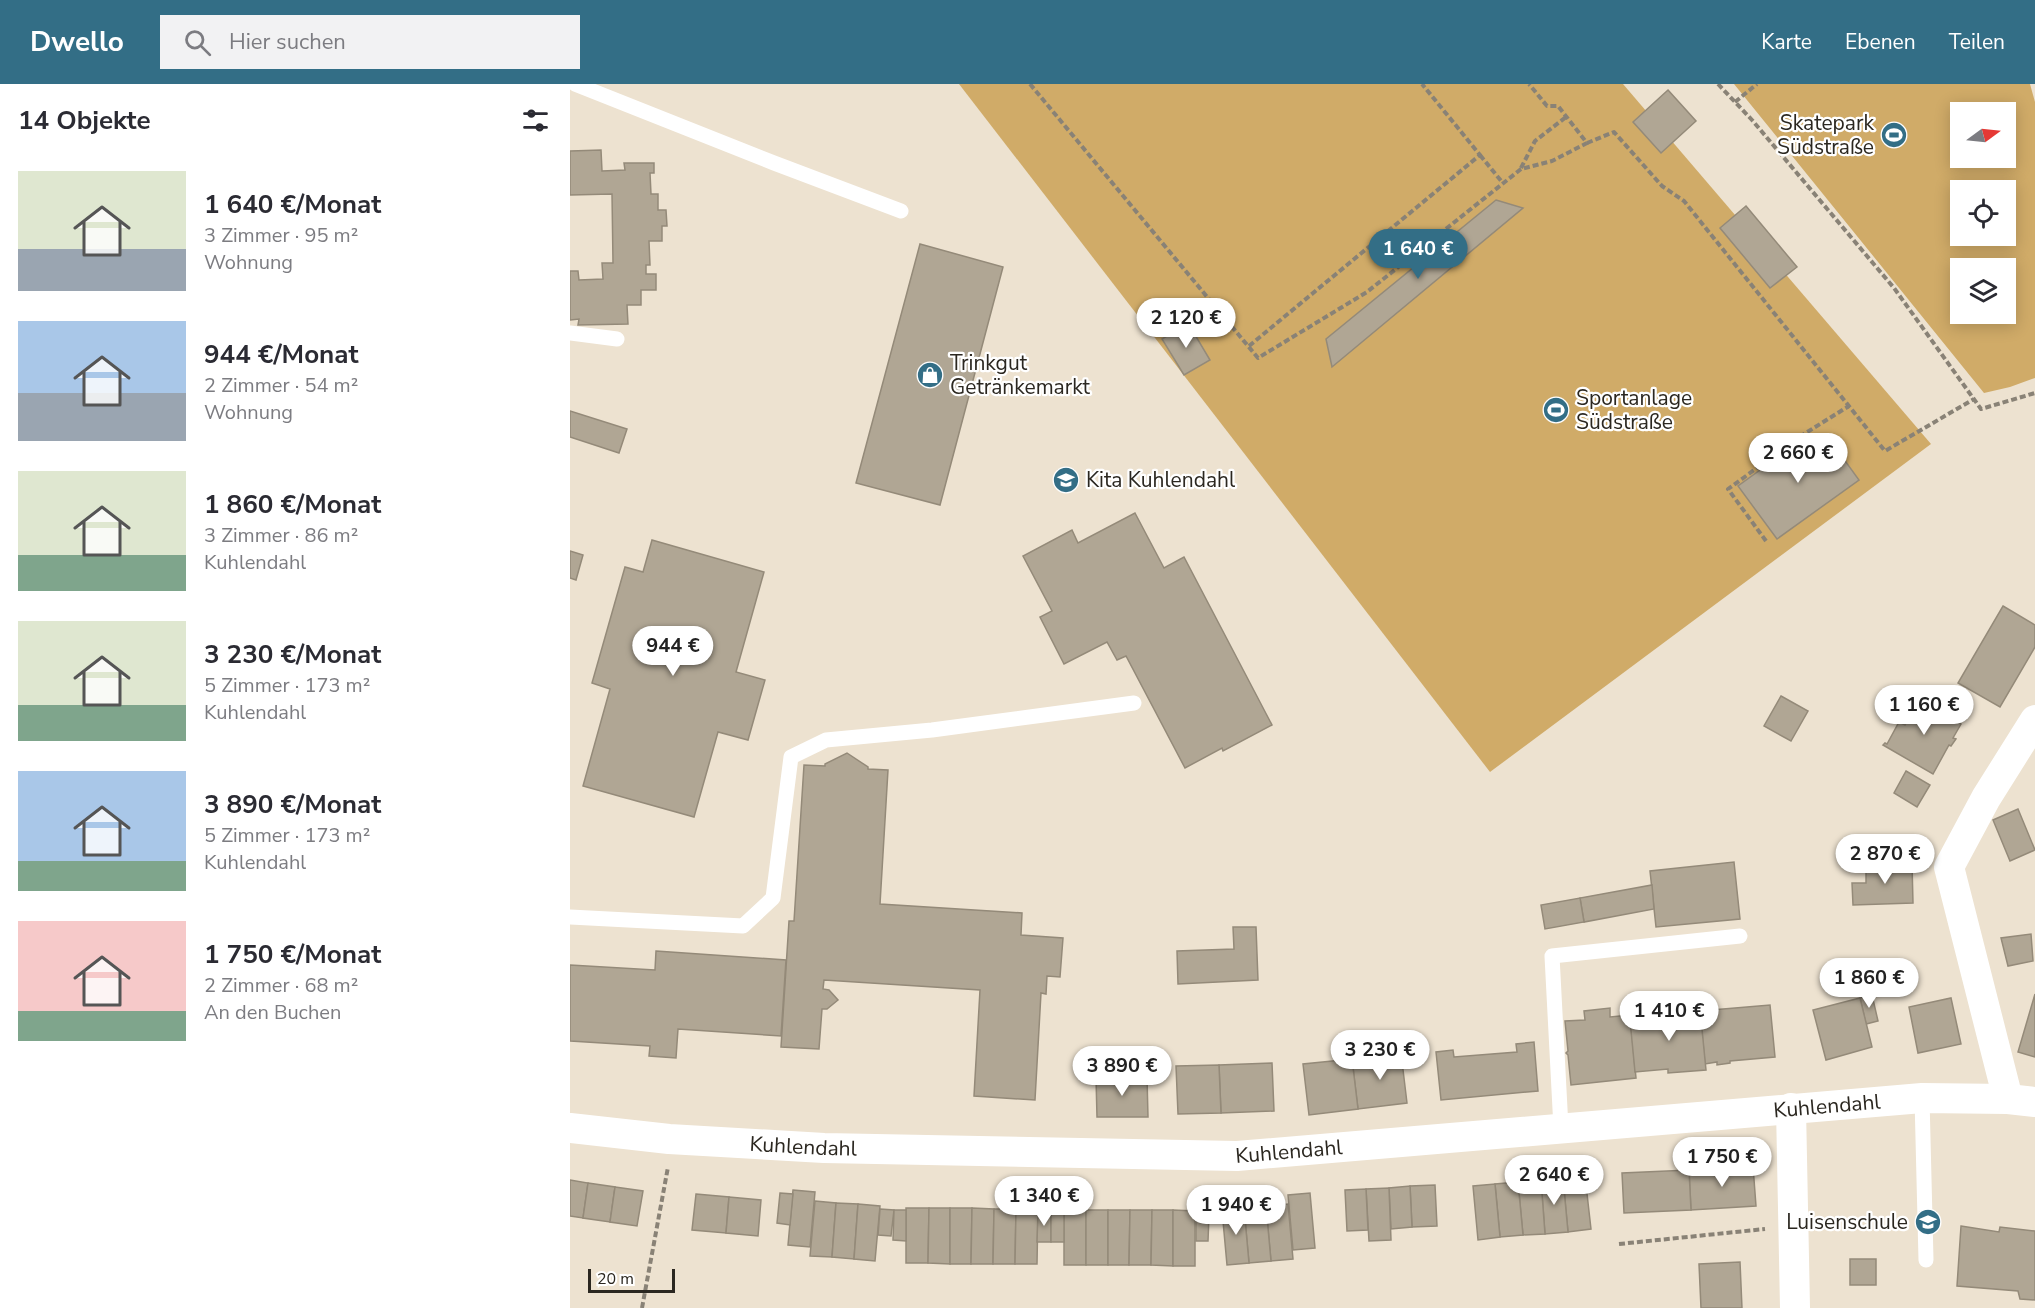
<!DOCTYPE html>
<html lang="de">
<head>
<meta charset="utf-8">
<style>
	body { margin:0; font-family:"Nunito Sans",sans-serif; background:#f2f2f3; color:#2b2b33; height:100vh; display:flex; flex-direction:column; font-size:22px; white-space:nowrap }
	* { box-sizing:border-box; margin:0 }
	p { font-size:20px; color:#7c7c81 }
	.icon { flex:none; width:33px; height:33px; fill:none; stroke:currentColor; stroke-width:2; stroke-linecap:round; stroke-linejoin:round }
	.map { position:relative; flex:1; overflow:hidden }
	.drawer { display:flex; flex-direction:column; background:#fff; width:570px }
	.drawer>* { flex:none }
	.needle { width:39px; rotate:75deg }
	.fabs { position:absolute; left:1380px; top:18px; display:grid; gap:12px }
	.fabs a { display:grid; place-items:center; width:66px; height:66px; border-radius:0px; background:#fff; box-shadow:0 3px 15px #0003; font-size:30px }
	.scale { position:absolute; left:18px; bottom:15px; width:87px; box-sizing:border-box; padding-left:6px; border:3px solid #2b2720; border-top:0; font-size:16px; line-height:21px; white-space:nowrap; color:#2b2720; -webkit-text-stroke:4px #fff; paint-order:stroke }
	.price { position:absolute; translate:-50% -51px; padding:0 14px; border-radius:21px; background:#fff; color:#222; font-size:20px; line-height:39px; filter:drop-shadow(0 2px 3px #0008) }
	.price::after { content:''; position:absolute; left:50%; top:36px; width:18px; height:14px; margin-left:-9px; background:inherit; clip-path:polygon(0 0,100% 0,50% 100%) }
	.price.on { background:#336e86; color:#fff }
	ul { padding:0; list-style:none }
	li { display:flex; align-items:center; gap:18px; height:150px; padding:0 18px }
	li span { display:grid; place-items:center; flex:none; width:168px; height:120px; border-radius:0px; color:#555 }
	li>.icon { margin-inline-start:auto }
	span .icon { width:72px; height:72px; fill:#fffc; stroke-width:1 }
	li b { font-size:26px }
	h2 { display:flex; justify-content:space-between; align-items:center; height:72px; padding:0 18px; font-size:26px }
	header { display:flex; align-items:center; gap:36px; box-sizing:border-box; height:84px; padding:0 30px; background:#336e86; color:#fff }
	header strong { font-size:28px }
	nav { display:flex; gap:33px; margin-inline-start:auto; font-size:21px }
	.search { width:420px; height:54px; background:#f2f2f3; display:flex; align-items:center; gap:15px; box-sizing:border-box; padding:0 21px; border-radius:0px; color:#7c7c81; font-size:22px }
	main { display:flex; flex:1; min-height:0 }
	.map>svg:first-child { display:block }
	.green { fill:#d0ab68; fill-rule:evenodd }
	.building { fill:#b0a694; stroke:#948a79; stroke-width:1.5 }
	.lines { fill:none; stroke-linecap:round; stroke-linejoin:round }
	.path { stroke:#898276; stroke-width:4; stroke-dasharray:6 3; stroke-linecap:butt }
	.lane { stroke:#fff; stroke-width:15 }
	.street { stroke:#fff; stroke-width:30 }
	.labels { text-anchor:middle; stroke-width:4.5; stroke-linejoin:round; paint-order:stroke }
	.poi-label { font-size:21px; fill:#2b2720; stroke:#fff; text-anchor:start }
	.street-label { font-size:21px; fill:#2b2720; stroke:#fff }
</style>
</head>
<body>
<header>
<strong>Dwello</strong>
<div class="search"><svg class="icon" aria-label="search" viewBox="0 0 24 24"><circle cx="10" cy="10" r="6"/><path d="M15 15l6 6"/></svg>Hier suchen</div>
<nav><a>Karte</a><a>Ebenen</a><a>Teilen</a></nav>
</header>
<main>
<section class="drawer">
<h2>14 Objekte<svg class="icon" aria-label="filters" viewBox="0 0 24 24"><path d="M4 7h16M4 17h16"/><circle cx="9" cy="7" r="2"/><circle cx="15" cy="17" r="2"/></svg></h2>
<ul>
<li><span style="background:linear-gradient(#dfe7d0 65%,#9aa5b1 0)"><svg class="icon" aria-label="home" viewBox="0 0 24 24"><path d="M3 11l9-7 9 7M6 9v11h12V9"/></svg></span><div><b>1 640 €/Monat</b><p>3 Zimmer · 95 m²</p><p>Wohnung</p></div></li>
<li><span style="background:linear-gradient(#a9c7e8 60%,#9aa5b1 0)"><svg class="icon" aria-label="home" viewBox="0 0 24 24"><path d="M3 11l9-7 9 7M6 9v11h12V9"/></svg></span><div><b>944 €/Monat</b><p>2 Zimmer · 54 m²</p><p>Wohnung</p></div></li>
<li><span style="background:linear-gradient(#dfe7d0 70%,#7fa58c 0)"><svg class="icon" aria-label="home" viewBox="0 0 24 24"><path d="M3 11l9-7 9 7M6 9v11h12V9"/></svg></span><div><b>1 860 €/Monat</b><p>3 Zimmer · 86 m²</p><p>Kuhlendahl</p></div></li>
<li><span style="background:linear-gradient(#dfe7d0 70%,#7fa58c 0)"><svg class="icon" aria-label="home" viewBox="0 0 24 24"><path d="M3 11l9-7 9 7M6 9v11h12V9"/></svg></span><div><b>3 230 €/Monat</b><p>5 Zimmer · 173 m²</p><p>Kuhlendahl</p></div></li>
<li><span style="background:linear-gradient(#a9c7e8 75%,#7fa58c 0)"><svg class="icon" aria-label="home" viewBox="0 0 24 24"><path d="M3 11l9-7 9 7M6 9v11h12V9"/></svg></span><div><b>3 890 €/Monat</b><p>5 Zimmer · 173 m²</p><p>Kuhlendahl</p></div></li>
<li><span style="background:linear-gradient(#f6c9c9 75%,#7fa58c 0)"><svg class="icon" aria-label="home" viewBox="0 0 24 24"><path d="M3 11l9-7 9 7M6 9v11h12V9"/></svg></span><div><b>1 750 €/Monat</b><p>2 Zimmer · 68 m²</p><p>An den Buchen</p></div></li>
</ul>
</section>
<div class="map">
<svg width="1465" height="1224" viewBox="0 0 1465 1224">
	<rect width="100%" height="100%" fill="#ede2d0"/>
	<!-- green -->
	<g class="green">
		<path d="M389,0H1053L1361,360L920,688Z"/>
		<path d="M1164,0H1460L1465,18V294L1440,303L1414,309ZM1390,28H1436V74H1390ZM1390,106H1436V152H1390ZM1390,184H1436V230H1390Z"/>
	</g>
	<!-- building -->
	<g class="building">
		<path d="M1098,6L1126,37L1091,69L1063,38Z"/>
		<path d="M31,66L32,87L55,86L54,79H84V89H80L81,110H88V126H96L97,142H92V157H79L80,181H76V190H86V206H71V221H57L58,240L8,241L9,235L0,236V187H8L9,196L33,195L32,179H43L42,110L0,111V67Z"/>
		<path d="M926,116L953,124L762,283L756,255Z"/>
		<path d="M1176,122L1227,183L1200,204L1150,144Z"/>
		<path d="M350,160L433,183L370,421L286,399Z"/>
		<path d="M618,239L640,276L614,291L592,255Z"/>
		<path d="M0,327L57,345L49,369L0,353Z"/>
		<path d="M1237,352L1260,356L1289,396L1207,455L1168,402Z"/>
		<path d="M565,429L594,484L614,473L702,641L653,667L652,664L615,684L556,572L547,576L537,558L494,580L470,533L482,527L453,472L502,446L508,459Z"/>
		<path d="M82,456L194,488L166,588L195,596L178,656L148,648L124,733L13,702L40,605L22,599L55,483L73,488Z"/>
		<path d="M0,467L13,471L6,496L0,494Z"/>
		<path d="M1433,522L1465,541V563L1430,623L1388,599Z"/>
		<path d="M1342,611L1391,640L1383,654L1386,655L1381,662L1379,661L1363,690L1313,661L1315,659L1317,660L1329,638L1335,641L1348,618L1340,614Z"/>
		<path d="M1211,612L1238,627L1221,657L1194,642Z"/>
		<path d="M277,669L298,683V685L318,686L310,820L452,829L451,851L493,854L490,893L477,892L476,910L471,909L465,1016L404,1012L410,906L254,896L253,905L259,906L268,916L257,925H252L249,965L211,963L219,837H224L234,681L255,682V680Z"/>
		<path d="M1336,687L1360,701L1347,723L1324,709Z"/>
		<path d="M1448,725L1465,766L1440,777L1423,736Z"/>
		<path d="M1164,778L1170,835L1086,843L1080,787Z"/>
		<path d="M1342,779L1343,819L1283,821L1282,799H1296V780Z"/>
		<path d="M1082,801L1084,825L1014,838L1010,814Z"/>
		<path d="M1010,814L1014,838L975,845L971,821Z"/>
		<path d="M663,843H686L688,896L608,900L607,867L664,865Z"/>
		<path d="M1461,850L1463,877L1438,882L1431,854Z"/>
		<path d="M86,867L216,876L211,952L108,945L106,974L79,972L80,962L0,957V881L85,886Z"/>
		<path d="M1465,910V973L1448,968Z"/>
		<path d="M1302,911L1308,937L1296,940L1290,914Z"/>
		<path d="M1290,914L1302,963L1256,976L1243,926Z"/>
		<path d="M1381,914L1391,960L1348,969L1339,923Z"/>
		<path d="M1200,921L1205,973L1160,977V979L1147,981V978L1135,980L1130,927Z"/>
		<path d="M1040,924V933L1060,931L1066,994L1001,1001L998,971L996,969L998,967L995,937L1015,936L1014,927Z"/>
		<path d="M1130,925L1136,986L1098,989V985L1065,988L1060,936L1092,932V928Z"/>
		<path d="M964,958L968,1007L871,1016L866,968L883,966L884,973L947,968L946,960Z"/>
		<path d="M831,969L837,1019L788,1025L782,975Z"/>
		<path d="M782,975L788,1025L739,1031L733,980Z"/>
		<path d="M702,979L704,1027L651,1029L649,981Z"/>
		<path d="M649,981L651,1029L608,1030L606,982Z"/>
		<path d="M577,993L578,1033H527L526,994Z"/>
		<path d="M1183,1082L1186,1122L1121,1126L1119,1086Z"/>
		<path d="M1119,1086L1121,1126L1054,1129L1052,1089Z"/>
		<path d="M1015,1092L1021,1145L998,1148L993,1094Z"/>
		<path d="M993,1094L998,1148L975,1150L971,1096Z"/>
		<path d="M0,1096L18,1099L13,1134L0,1132Z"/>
		<path d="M971,1096L975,1150L953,1151L948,1098Z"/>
		<path d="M948,1098L953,1151L930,1153L925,1100Z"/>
		<path d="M18,1099L45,1103L40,1138L13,1134Z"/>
		<path d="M925,1100L930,1153L908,1156L903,1102Z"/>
		<path d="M865,1101L867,1142L842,1143L840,1102Z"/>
		<path d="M840,1102L842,1143L821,1145L819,1104Z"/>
		<path d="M45,1103L73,1107L67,1142L40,1138Z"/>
		<path d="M819,1104L821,1156L799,1157L796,1105Z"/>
		<path d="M796,1105L798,1146L777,1147L775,1106Z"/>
		<path d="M223,1106L245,1108L240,1163L218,1161Z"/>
		<path d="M210,1109L223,1110L220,1141L207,1139Z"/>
		<path d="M740,1109L745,1164L723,1166L718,1111Z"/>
		<path d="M126,1110L159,1113L156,1149L122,1146Z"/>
		<path d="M159,1113L191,1116L188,1152L156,1149Z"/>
		<path d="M245,1117L266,1119L262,1173L240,1172Z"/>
		<path d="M266,1119L288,1120L284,1175L262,1173Z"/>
		<path d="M288,1120L310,1122L305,1177L284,1175Z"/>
		<path d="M718,1120L723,1175L701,1177L696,1122Z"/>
		<path d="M696,1122L701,1177L679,1179L674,1124Z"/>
		<path d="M336,1124H359L358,1179H336Z"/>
		<path d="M359,1124H380V1180L358,1179Z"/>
		<path d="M380,1124H402L401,1180H380Z"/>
		<path d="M402,1124L424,1125L423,1180H401Z"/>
		<path d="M674,1124L679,1179L657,1181L652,1126Z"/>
		<path d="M310,1125L324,1126L321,1152L308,1151Z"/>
		<path d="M424,1125H446L445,1180H423Z"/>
		<path d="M446,1125H468L467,1180H445Z"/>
		<path d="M324,1126H336V1157L323,1156Z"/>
		<rect x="494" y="1126" width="22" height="55"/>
		<rect x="516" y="1126" width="22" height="55"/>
		<path d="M538,1126H560L559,1181H538Z"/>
		<path d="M560,1126H582L581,1181H559Z"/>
		<path d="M582,1126H603V1182L581,1181Z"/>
		<path d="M603,1126L625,1127V1182H603Z"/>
		<path d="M468,1128H481V1158H467Z"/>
		<rect x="481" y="1128" width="13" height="30"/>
		<path d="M626,1131H639L638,1157H626Z"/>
		<path d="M1391,1142L1429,1148L1430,1143L1465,1147V1216L1450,1215L1448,1207L1387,1202Z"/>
		<rect x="1280" y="1175" width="26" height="26"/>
		<path d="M1170,1178L1172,1224H1131L1129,1180Z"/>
	</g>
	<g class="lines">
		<!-- path -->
		<g class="path">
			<path d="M460,0L688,274L797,208L951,85L982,77L1017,59L988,22H977L959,0"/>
			<path d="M1148,0L1182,36L1324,204L1411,325L1465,309"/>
			<path d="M1165,18L1187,0"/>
			<path d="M1017,59L1044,48L1092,102L1114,117L1315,367L1404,315"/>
			<path d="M910,71L932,98"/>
			<path d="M951,84L965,57L996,33"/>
			<path d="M679,262L910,71L852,0"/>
			<path d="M1196,457L1158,405L1234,350L1279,322"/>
			<path d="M1049,1160L1195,1145"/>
			<path d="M72,1224L98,1083"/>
		</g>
		<!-- lane -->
		<g class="lane">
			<path d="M5,0L204,79L331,127"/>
			<path d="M0,249L47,255"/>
			<path d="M0,833L173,842L203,814L221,673L256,656L362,646L564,619"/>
			<path d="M1352,1014L1356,1176"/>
			<path d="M991,1044L982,872L1170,852"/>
		</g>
		<!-- street -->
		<g class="street">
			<path d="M1438,1015L1379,783L1416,714L1465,636"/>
			<path d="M1221,1024L1225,1224"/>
			<path id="s1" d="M0,1044L99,1055L254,1064L667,1072L1352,1014L1438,1015L1465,1018"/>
		</g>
	</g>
	<!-- icons -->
	<defs>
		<g id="stadium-disc" transform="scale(1.35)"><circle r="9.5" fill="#336e86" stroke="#fff"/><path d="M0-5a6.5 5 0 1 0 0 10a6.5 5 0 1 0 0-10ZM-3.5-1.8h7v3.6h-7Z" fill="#fff"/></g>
		<g id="shop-disc" transform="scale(1.35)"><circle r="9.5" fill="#336e86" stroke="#fff"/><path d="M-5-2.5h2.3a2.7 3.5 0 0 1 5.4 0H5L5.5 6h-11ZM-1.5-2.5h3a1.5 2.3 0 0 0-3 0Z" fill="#fff"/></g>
		<g id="school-disc" transform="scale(1.35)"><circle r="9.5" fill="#336e86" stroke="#fff"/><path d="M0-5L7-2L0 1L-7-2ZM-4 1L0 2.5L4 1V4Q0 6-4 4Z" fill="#fff"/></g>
	</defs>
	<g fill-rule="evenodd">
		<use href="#stadium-disc" x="1324" y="51"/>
		<use href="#shop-disc" x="360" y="291"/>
		<use href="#stadium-disc" x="986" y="326"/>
		<use href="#school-disc" x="496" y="396"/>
		<use href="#school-disc" x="1358" y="1138"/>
	</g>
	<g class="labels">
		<!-- poi labels -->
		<g class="poi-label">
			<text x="1304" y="46" text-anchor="end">Skatepark<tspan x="1304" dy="24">Südstraße</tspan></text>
			<text x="380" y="286">Trinkgut<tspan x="380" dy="24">Getränkemarkt</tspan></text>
			<text x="1006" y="321">Sportanlage<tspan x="1006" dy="24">Südstraße</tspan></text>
			<text x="516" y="403">Kita Kuhlendahl</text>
			<text x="1338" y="1145" text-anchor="end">Luisenschule</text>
		</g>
		<!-- street labels -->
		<g class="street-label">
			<text dy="7" stroke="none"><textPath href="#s1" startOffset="1260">Kuhlendahl</textPath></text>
			<text dy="7" stroke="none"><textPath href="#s1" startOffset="234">Kuhlendahl</textPath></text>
			<text dy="7" stroke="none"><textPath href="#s1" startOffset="720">Kuhlendahl</textPath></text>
		</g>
	</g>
</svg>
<div class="fabs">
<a><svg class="needle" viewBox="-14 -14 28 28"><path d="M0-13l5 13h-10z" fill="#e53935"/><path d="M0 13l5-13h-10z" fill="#7c7c81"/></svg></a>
<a><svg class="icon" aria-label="locate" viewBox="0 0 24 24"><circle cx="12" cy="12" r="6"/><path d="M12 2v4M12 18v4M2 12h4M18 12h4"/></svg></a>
<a><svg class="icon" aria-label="layers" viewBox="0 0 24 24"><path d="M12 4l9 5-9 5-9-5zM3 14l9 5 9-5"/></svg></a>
</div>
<div class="scale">20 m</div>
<b class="price on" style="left:848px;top:196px">1 640 €</b>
<b class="price" style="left:616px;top:265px">2 120 €</b>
<b class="price" style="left:1228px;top:400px">2 660 €</b>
<b class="price" style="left:103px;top:593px">944 €</b>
<b class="price" style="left:1354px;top:652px">1 160 €</b>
<b class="price" style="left:1315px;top:801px">2 870 €</b>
<b class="price" style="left:1299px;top:925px">1 860 €</b>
<b class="price" style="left:1099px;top:958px">1 410 €</b>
<b class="price" style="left:810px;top:997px">3 230 €</b>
<b class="price" style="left:552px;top:1013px">3 890 €</b>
<b class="price" style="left:1152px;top:1104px">1 750 €</b>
<b class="price" style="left:984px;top:1122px">2 640 €</b>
<b class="price" style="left:474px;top:1143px">1 340 €</b>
<b class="price" style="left:666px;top:1152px">1 940 €</b>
</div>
</main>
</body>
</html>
